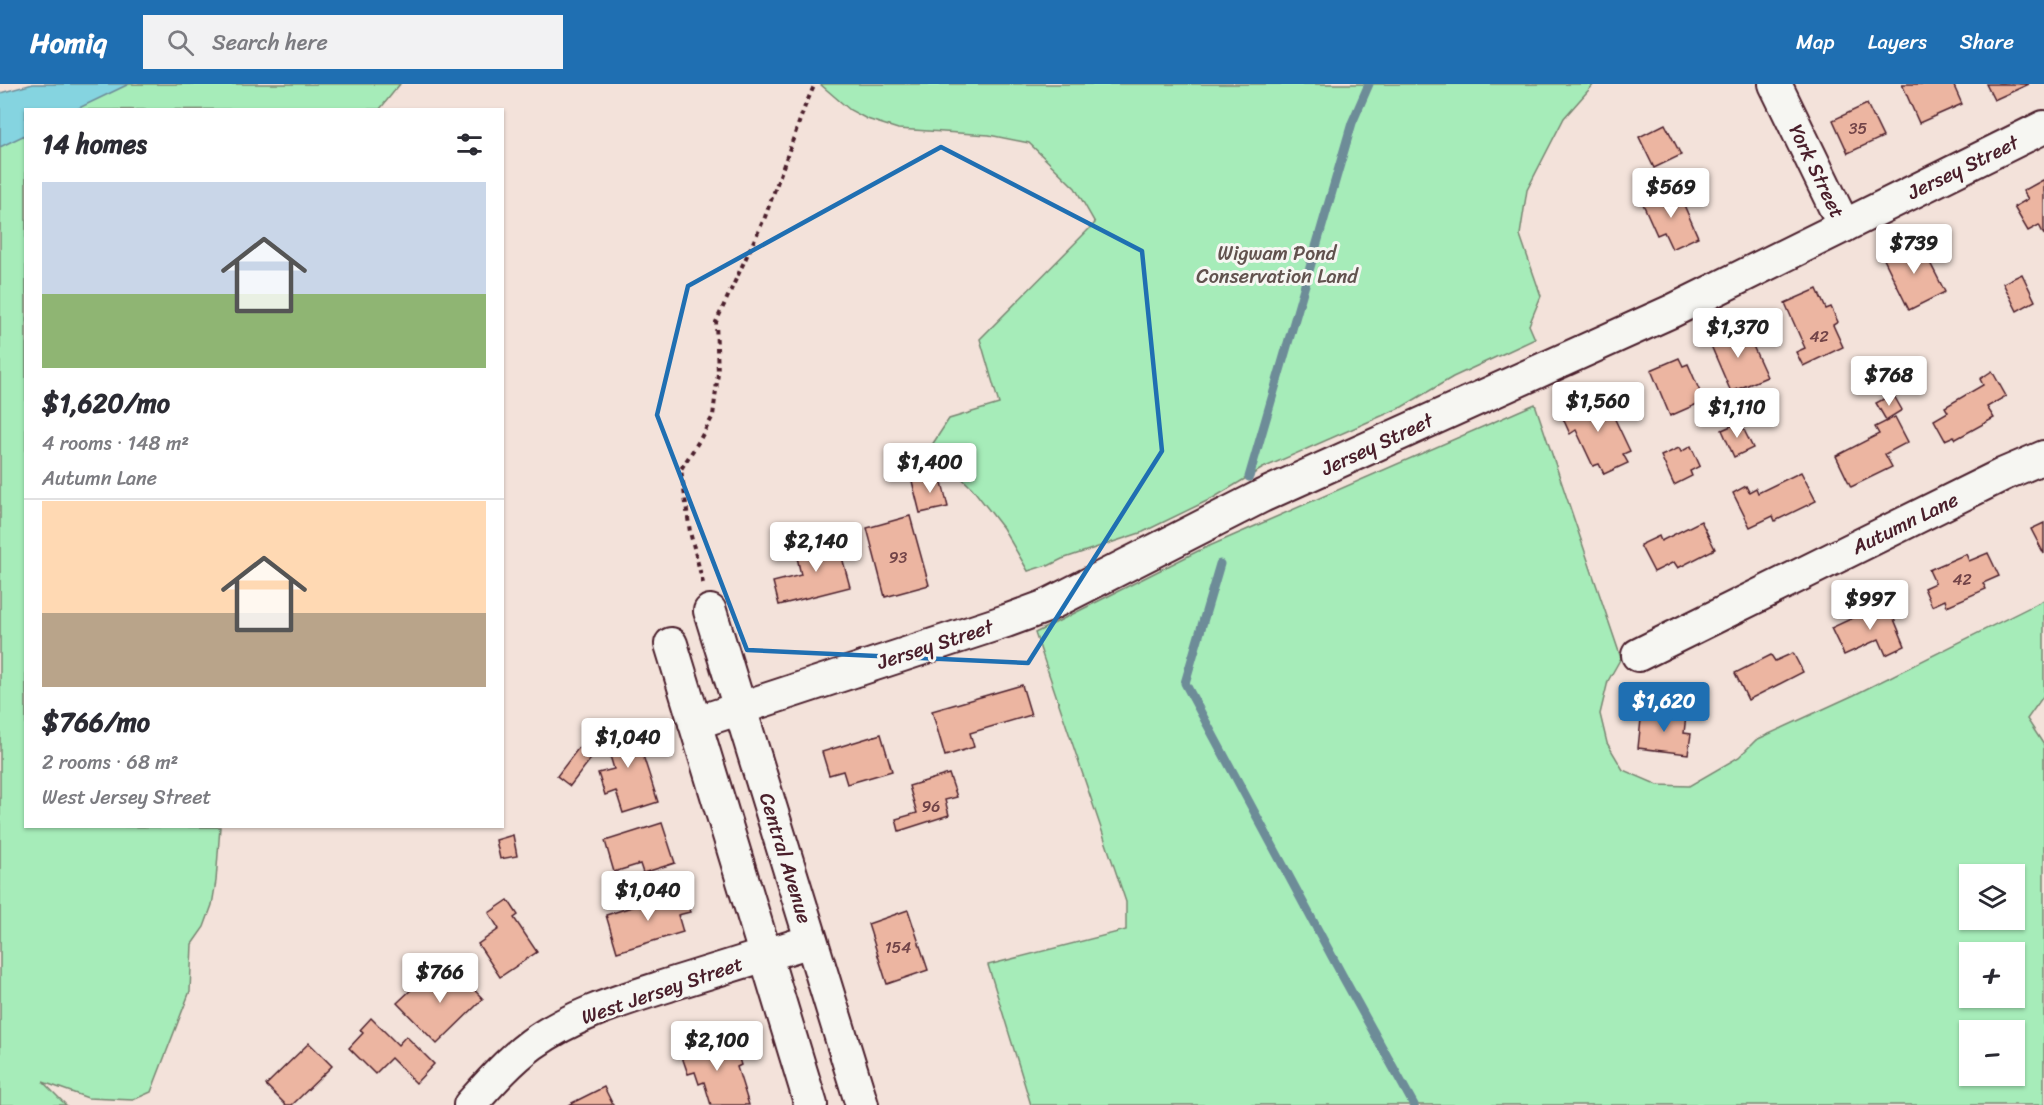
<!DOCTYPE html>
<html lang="en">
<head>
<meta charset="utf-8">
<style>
	body { margin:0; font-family:Sriracha,sans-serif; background:#f2f2f3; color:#2b2b33; height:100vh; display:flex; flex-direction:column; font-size:22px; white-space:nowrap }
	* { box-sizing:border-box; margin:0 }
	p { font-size:20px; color:#7c7c81 }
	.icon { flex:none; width:33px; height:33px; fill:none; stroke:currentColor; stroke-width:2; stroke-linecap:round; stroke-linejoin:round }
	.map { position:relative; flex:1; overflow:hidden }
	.sheet { position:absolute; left:24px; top:24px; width:480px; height:720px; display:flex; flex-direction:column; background:#fff; border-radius:0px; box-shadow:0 2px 4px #0004 }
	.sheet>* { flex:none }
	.fabs { position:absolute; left:1959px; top:780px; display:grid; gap:12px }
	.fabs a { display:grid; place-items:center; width:66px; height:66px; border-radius:0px; background:#fff; box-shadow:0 2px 4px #0004; font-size:30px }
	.price { position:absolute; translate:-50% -51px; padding:0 14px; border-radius:6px; background:#fff; color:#222; font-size:20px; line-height:39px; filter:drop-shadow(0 2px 3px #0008) }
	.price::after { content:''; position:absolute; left:50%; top:36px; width:18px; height:14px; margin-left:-9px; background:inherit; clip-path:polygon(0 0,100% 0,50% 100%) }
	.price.active { background:#1f6fb2; color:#fff }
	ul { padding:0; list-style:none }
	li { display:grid; align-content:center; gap:12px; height:318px; padding:0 18px }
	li+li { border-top:2px solid #e1e1e2 }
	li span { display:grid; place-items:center; height:186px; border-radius:0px; color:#555 }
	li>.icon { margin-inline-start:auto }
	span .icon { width:108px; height:108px; fill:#fffc; stroke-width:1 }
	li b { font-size:26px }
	h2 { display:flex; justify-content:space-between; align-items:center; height:72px; padding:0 18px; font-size:26px }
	header { display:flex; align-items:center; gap:36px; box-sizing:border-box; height:84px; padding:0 30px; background:#1f6fb2; color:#fff }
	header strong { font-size:28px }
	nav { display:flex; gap:33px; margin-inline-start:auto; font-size:21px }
	.search { width:420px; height:54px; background:#f2f2f3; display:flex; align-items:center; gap:15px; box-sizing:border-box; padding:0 21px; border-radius:0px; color:#7c7c81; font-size:22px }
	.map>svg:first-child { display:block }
	.green { fill:#a6ecb9; stroke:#788672; stroke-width:1.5; fill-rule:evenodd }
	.water { fill:#85d4e0; stroke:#6d8c98; stroke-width:1.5 }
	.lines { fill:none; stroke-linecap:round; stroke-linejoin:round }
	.stream { stroke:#6d8c98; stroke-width:9 }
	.building { fill:#ecb5a1; stroke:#4a1f2b; stroke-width:1.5 }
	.minor-casing { stroke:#4a1f2b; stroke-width:36 }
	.path { stroke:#4a1f2b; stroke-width:4; stroke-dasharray:4.5 4.5; stroke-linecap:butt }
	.minor { stroke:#f6f6f2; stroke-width:32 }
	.marked { fill:none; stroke:#1f6fb2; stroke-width:4.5; stroke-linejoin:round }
	.labels { text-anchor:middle; stroke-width:6; stroke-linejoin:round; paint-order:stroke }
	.number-label { font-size:16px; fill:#724448 }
	.street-label { font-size:20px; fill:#4a1f2b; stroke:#f6f6f2 }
	.park-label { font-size:20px; fill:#61524e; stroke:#f6f6f2 }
</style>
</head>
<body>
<header>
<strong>Homiq</strong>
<div class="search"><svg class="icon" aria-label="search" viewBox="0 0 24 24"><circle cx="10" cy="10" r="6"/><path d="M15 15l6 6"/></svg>Search here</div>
<nav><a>Map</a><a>Layers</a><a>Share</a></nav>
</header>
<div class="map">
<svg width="2044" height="1021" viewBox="0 0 2044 1021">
	<rect width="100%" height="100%" fill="#f3e2da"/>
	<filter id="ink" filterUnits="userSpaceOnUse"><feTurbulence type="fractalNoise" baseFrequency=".0167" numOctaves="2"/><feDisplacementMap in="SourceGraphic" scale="12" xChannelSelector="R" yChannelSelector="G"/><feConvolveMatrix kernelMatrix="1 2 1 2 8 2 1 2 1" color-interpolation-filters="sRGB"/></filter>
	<g filter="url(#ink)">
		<!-- green -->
		<g class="green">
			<path d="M55,0H400L380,25L26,26V742L220,743L216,797L212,821L204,843L192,860L190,907L151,1008L133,1016L88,1014L43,998L66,1021H0V22Z"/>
			<path d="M820,0H1594L1564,34L1527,106L1520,151L1541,212L1529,241L1535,255L1453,293L1402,323L1263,384L1213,414L1143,448L1062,475L1048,482L1047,481L1028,487L1003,444L972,404L930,364L949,335L999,320L980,255L1095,139L1075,104L1029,59L989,51L898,45L867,35L850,26Z"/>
			<path d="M1535,320L1621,574L1608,597L1600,630L1607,659L1623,686L1658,701L1689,702L1739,673L1756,656L1854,611L2044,516V611L2027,635L2044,661V1021H1031L988,881L1126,846V818L1035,549L1198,467ZM1970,790H2014V836H1970ZM1970,868H2014V914H1970ZM1970,946H2014V992H1970Z"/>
		</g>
		<!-- water -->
		<path class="water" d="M33,0H129L77,25L26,26L25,51L0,63V9Z"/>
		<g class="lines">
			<!-- stream -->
			<g class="stream">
				<path d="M1249,393L1352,39L1369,0"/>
				<path d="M1220,480L1185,599L1342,891L1414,1021"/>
			</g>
		</g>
		<!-- building -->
		<g class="building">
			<path d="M1902,0H1953L1962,20L1919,39Z"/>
			<path d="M1986,0H2029L1994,16Z"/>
			<path d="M1867,20L1883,53L1848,69L1833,36Z"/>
			<path d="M1665,40L1681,71L1654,84L1639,53Z"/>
			<path d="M2043,96L2044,97V151L2039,141L2028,147L2014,123L2028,115L2023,107Z"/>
			<path d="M1677,105L1698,153L1672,165L1664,148L1657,151L1643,120Z"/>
			<path d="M1915,157L1919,167L1923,165L1945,208L1909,226L1883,173Z"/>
			<path d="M2022,190L2035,217L2017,227L2003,199Z"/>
			<path d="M1817,205L1826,225L1831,223L1838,238L1833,241L1843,263L1803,282L1796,268L1805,264L1785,219Z"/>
			<path d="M1744,242L1767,293L1731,308L1709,257Z"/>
			<path d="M1679,274L1683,282L1688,280L1704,317L1670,332L1651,286Z"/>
			<path d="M1992,287L2006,312L1987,323L1994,334L1956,355L1954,352L1945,356L1934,336L1948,328L1945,323L1983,301L1980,295Z"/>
			<path d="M1603,310L1630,367L1623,370L1628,379L1604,390L1599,380L1593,382L1576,346L1570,350L1561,330Z"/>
			<path d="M1893,310L1902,326L1886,336L1876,319Z"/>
			<path d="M1895,333L1908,358L1885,370L1892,383L1851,403L1836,372L1879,350L1875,343Z"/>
			<path d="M1740,338L1753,364L1734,373L1722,346Z"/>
			<path d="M1691,362L1700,382L1690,387L1692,392L1674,401L1661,372L1679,364L1681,368Z"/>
			<path d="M1801,388L1816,417L1775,437L1773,432L1750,443L1733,409L1746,402L1749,408L1756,404L1758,409Z"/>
			<path d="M940,390L948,423L920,429L912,397Z"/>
			<path d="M910,432L929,501L885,513L867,444Z"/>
			<path d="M1701,437L1715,465L1678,484L1674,478L1654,488L1640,461L1659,452L1661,457Z"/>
			<path d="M2044,439V470L2031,445Z"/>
			<path d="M835,447L850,503L779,521L773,498L801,491L797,473L820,468L816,452Z"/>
			<path d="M1988,469L1999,492L1983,499L1986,505L1947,522L1945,516L1932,522L1924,504L1935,499L1929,486L1966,470L1969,477Z"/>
			<path d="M1887,518L1905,562L1886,571L1879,555L1844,571L1831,544Z"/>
			<path d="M1793,569L1803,588L1748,616L1735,589L1771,571L1775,577Z"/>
			<path d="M1022,601L1031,631L970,649L974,663L945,672L932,627Z"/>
			<path d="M1642,626L1686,632L1684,649L1691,650L1688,670L1638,664Z"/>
			<path d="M638,636L643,654L638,656L658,718L623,729L616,707L605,711L598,689L614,685L608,665L613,664L607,646Z"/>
			<path d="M881,650L892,687L847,700L843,687L829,691L822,668Z"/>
			<path d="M580,662L593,672L570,702L557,692Z"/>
			<path d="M949,690L957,713L945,716L949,731L899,747L896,735L917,729L909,702Z"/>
			<path d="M662,739L675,779L643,789L640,780L614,788L605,757Z"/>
			<path d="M513,751L517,772L500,775L496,756Z"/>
			<path d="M683,807L690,828L678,831L683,848L617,868L606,831Z"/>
			<path d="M508,816L518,831L514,834L537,868L500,893L478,860L499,845L489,829Z"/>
			<path d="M908,826L928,886L887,900L868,840Z"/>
			<path d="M456,887L483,915L437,960L397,919L429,889L441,901Z"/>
			<path d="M371,934L398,961L406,952L434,980L416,999L391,974L375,990L349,964L363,949L360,946Z"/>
			<path d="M726,952L732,970L737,968L741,981L737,983L749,1021H711L704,998L699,1000L695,988L688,990L680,967Z"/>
			<path d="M309,959L332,982L292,1021H286L266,1001Z"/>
			<path d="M604,1003L613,1021H568Z"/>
		</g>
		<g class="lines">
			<!-- minor casing -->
			<g class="minor-casing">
				<g id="minor">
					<path d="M1775,0L1844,142"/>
					<path d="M710,527L862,1021"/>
					<path d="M671,560L811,1021"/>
					<path d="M1638,571L2004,390L2044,373"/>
					<path d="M695,639L1006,537L1044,523L1262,412L1672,227L2044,43"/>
					<path d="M470,1021C489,1000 509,977 532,960C575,929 626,915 675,899C721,885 766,871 811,857"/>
				</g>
			</g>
			<!-- path -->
			<path class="path" d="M703,499L690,448L681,385L699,357L713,332L718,289L716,238L765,133L805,22L815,0"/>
			<!-- minor -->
			<use href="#minor" class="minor"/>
		</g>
	</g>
	<!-- marked area -->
	<path class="marked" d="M941,63L1142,167L1162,367L1028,579L747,566L657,331L688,202Z"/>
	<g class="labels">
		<!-- number labels -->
		<g class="number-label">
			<text x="1858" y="50">35</text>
			<text x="1819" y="258">42</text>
			<text x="898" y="479">93</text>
			<text x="1962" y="501">42</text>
			<text x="931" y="728">96</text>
			<text x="898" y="869">154</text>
		</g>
		<!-- street labels -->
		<g class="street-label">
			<text transform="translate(1963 83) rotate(-26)" y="7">Jersey Street</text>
			<text transform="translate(1817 87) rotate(64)" y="7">York Street</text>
			<text transform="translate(1377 360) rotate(-25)" y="7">Jersey Street</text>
			<text transform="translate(1905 439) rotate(-26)" y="7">Autumn Lane</text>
			<text transform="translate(935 560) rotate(-18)" y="7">Jersey Street</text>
			<text transform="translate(786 774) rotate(73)" y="7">Central Avenue</text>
			<text transform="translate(662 906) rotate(-19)" y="7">West Jersey Street</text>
		</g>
		<!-- park labels -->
		<g class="park-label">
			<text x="1277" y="176">Wigwam Pond<tspan x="1277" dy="23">Conservation Land</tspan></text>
		</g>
	</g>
</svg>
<div class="fabs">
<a><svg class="icon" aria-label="layers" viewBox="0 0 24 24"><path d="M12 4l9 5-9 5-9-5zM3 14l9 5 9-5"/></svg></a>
<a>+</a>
<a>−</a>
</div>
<b class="price" style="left:1671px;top:135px">$569</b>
<b class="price" style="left:1914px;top:191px">$739</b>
<b class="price" style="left:1738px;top:275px">$1,370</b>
<b class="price" style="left:1889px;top:323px">$768</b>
<b class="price" style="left:1598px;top:349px">$1,560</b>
<b class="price" style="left:1737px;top:355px">$1,110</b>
<b class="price" style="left:930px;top:410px">$1,400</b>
<b class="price" style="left:816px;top:489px">$2,140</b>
<b class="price" style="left:1870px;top:547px">$997</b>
<b class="price active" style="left:1664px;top:649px">$1,620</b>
<b class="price" style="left:628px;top:685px">$1,040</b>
<b class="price" style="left:648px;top:838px">$1,040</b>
<b class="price" style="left:440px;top:920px">$766</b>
<b class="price" style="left:717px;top:988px">$2,100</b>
<section class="sheet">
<h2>14 homes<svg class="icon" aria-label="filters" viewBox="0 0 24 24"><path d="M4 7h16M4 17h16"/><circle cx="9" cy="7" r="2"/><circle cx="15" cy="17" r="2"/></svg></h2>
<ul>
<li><span style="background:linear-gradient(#c9d6e8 60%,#8fb573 0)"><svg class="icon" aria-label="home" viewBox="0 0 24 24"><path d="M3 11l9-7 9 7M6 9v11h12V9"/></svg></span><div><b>$1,620/mo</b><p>4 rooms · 148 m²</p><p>Autumn Lane</p></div></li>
<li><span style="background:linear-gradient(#ffd9b3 60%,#b9a48a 0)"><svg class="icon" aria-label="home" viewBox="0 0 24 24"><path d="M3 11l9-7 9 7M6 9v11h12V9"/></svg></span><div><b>$766/mo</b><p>2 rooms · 68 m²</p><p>West Jersey Street</p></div></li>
</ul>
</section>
</div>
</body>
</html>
